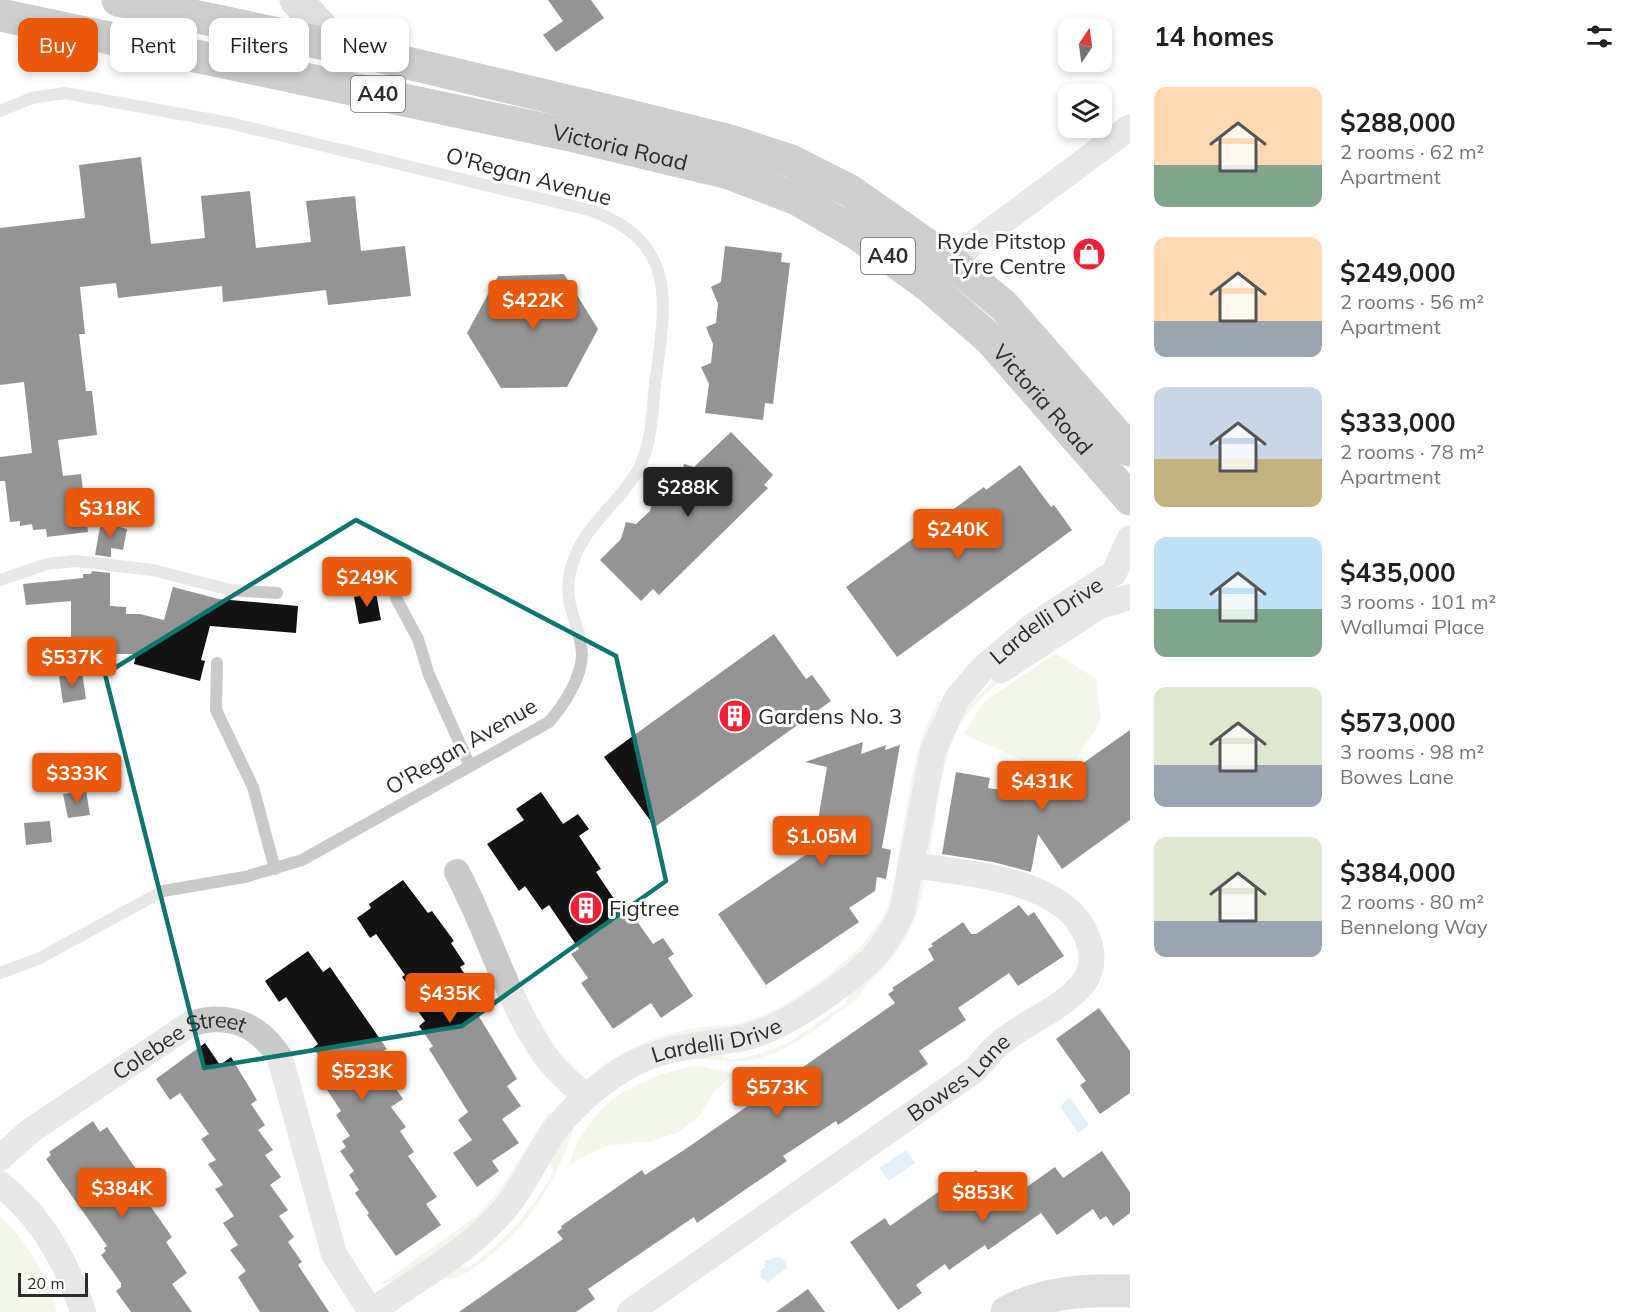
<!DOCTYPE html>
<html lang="en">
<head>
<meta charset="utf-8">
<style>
	body { margin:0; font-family:Mulish,sans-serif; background:#f6f6f6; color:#202124; height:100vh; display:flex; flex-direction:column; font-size:22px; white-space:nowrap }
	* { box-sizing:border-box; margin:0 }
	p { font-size:20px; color:#757577 }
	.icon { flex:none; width:33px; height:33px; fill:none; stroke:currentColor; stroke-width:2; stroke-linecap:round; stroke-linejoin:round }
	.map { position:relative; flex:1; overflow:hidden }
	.sheet { display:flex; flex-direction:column; background:#fff; width:510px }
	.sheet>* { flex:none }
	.top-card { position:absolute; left:18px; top:18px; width:570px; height:54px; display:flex; gap:12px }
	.needle { width:39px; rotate:13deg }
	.fabs { position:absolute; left:1058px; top:18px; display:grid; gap:12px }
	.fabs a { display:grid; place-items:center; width:54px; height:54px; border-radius:12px; background:#fff; box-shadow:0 3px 9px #0003; font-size:30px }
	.scale { position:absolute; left:18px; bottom:15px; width:70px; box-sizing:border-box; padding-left:6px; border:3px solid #2c2c2c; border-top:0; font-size:16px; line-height:21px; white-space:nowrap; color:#2c2c2c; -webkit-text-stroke:4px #fff; paint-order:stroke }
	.price { position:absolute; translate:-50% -51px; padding:0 14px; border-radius:6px; background:#ea580c; color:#fff; font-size:20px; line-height:39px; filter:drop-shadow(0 2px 3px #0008) }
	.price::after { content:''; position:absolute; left:50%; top:36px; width:18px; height:14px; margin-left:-9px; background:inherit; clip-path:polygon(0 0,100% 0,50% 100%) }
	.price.active { background:#222; color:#fff }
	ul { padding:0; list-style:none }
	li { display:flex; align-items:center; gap:18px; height:150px; padding:0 24px }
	li span { display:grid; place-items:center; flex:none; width:168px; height:120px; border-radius:12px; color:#555 }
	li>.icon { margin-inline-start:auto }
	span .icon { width:72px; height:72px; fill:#fffc; stroke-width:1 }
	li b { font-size:26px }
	h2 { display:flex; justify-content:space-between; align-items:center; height:72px; padding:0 24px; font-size:26px }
	.tag { padding:0 21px; border-radius:12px; background:#fff; box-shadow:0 3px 9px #0003; font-size:21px; line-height:54px }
	.tag.active { background:#ea580c; color:#fff }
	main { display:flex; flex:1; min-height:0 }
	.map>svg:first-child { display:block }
	.green { fill:#e3ebd7 }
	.water { fill:#c2dded }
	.building { fill:#131313 }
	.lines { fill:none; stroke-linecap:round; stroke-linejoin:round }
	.lane { stroke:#c9c9c9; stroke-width:12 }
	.street { stroke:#c9c9c9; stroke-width:26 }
	.secondary { stroke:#b6b6b6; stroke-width:33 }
	.highway { stroke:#939393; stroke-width:33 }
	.marked { fill:none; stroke:#0f766e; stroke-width:4.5; stroke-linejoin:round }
	.labels { text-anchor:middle; stroke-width:6; stroke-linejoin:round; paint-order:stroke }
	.shield { fill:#fff; stroke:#6b6b6b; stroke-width:1.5 }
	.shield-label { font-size:21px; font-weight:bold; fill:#2c2c2c }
	.street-label { font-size:22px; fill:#2c2c2c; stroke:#fff }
	.poi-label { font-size:22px; fill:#2c2c2c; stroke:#fff; text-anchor:start }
</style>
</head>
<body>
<main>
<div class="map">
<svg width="1130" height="1312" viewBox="0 0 1130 1312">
	<rect width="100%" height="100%" fill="#fff"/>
	<!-- green -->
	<g class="green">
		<path d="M1120,608C1066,640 975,680 953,740C939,775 936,816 930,853L926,852L944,754L965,709L998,677Z"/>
		<path d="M1056,653L1096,679L1101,721L1076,759L1036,766L963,734L984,702Z"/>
		<path d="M938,701L941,703C907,765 911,840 891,906C877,953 791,1010 746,1025C717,1034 686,1030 657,1041C636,1048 617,1066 595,1070C627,1050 657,1034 695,1028C711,1026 728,1026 744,1022C790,1010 869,952 887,908C894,890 896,870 899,850C908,800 913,747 938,701Z"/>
		<path d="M922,880L925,881C919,913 907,942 885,966C875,978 863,983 859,998C828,1019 797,1047 762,1058C732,1066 725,1058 699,1059C651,1060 607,1090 578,1124L575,1122L601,1095L649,1067L699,1054L715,1053L732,1060L763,1053L793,1040L845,1004C850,985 870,978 883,964C904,940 916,912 922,880Z"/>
		<path d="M693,1066L706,1067L734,1074L715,1091L700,1115L679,1132L652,1141L605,1146L569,1165C588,1104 633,1079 693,1066Z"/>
		<path d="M549,1112L553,1115L496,1202L465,1233L396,1280L379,1285L478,1215L505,1182Z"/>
		<path d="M571,1128L573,1130C553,1192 518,1242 462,1275C454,1280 447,1278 440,1281C424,1287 408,1302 395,1312H389L454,1266L469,1267C505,1241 532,1211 553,1172L549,1160Z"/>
		<path d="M0,1216C28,1242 47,1276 57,1312H0Z"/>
	</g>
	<!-- water -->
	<g class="water">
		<path d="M1070,1098L1089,1125L1078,1133L1061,1108L1062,1104Z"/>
		<path d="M906,1150L915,1163L889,1181L879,1168Z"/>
		<path d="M779,1257L786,1261L787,1268L768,1282L761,1278L760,1271L765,1267L764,1261Z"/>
	</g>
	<!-- building -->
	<g class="building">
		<path d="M548,0H591L604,18L556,52L543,35L563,21Z"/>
		<path d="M141,157L151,244L205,238L201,196L250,191L256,248L311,242L306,201L355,196L361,251L405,246L411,296L328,305L326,290L223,302L222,286L118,298L116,283L80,287L85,334H79L86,391H92L97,435L58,440L63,476L81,474L88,532L47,537L46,529L33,530L32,524L20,526V521L10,522L5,481H0V457L32,453L24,382L0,385V228L85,218L79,165Z"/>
		<path d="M725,246L782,253L781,262L790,263L773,404L765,403L763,420L705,413L709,384L701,367L711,363L713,344L706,327L716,323L718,304L711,287L721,282Z"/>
		<path d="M564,274L598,329L567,387L501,388L467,333L498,276Z"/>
		<path d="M731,432L773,475L764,485L768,488L659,595L653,589L641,601L600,560L621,539L626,522L636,524L650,511L655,493L665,496L679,482L684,464L694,467Z"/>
		<path d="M1020,465L1051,507L1054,505L1072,530L897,657L846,587L984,487L986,490Z"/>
		<path d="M101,522L127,529L123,550L111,548V557L95,555Z"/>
		<path d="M92,571L110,573V606L126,607V614H140L164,620L173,587L219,599L298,606L296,633L210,626L201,660L205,661L200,681L134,664L136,654H71V601L26,605L23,584L83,578V574H91Z"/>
		<path d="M376,593L381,620L359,624L354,597Z"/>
		<path d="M774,634L806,679L812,675L831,701L655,827L604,757Z"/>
		<path d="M82,672L86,699L63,703L59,676Z"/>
		<path d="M1130,730V820L1062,869L1038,834L1031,872L993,862L942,854L956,772L990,778L988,788L1015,792L1045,771L1050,778L1065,768L1069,773Z"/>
		<path d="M863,742L861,754L886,745L885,750L900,745L882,848L891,850L886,879L877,877L875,891L849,908L859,922L766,985L718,914L813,850L827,767L805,762Z"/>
		<path d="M86,790L90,815L68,818L63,794Z"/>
		<path d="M541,792L563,824L578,814L589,829L579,836L601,869L596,872L627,918L632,914L653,944L663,938L674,954L668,958L693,996L661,1018L651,1003L613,1029L581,983L588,978L571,954L579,949L549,905L542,910L525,886L519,891L487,844L524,820L516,809Z"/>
		<path d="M50,821L52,842L26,845L24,823Z"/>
		<path d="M403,880L428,913L432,911L454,941L451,943L465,964L460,967L474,988L468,992L482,1012L478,1015L517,1079L507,1086L521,1106L502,1119L519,1143L492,1161L499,1171L477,1187L453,1153L472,1140L458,1120L468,1112L429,1049L433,1046L419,1026L425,1021L411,1001L416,997L402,977L405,975L376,934L370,938L357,918L371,908L369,904Z"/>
		<path d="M1019,905L1028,916L1034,912L1064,956L1018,986L1009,973L958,1008L966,1020L919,1051L928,1064L838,1125L836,1121L783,1156L787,1161L697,1223L694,1217L588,1289L595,1299L576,1312H459L563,1239L557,1232L562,1228L561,1226L642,1170L645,1175L684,1150L755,1101L753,1098L758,1094L757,1093L791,1070L793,1074L895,1003L888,994L894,990L892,988L934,960L928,949L933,946L931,944L963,922L971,934H976Z"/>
		<path d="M308,951L323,972L330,967L387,1049L380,1053L395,1074L389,1078L403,1099L391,1107L406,1127L400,1131L414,1152L408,1156L437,1197L426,1204L441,1225L396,1256L367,1215L369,1213L355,1193L359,1190L349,1175L354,1171L340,1151L346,1147L342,1141L350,1136L336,1115L341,1111L327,1090L332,1087L321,1072L327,1068L313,1048L318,1044L286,997L279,1002L265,981Z"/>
		<path d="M1099,1008L1130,1051V1093L1100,1114L1080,1085L1086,1081L1056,1039Z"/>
		<path d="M205,1043L220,1065L231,1057L257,1100L251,1104L265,1125L258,1130L273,1150L265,1155L281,1177L270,1185L288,1210L279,1216L294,1237L288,1242L302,1262L298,1265L329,1312H260L238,1277L246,1271L230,1250L238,1245L223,1223L234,1216L215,1189L223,1185L208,1164L216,1160L201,1139L209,1134L180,1093L170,1100L156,1079Z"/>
		<path d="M93,1121L100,1132L107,1127L159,1202L151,1207L172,1237L166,1242L187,1273L172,1284L192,1312H131L116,1291L121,1287V1283L101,1255L106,1251L104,1248L107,1246L46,1159L51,1155L49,1152Z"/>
		<path d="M1102,1151L1130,1192V1213L1113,1226L1106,1216L1100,1220L1093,1209L1057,1235L1041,1213L988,1250L985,1245L949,1270L945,1264L916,1285L922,1293L898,1310L850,1242L885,1218L890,1226L941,1190L943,1193L976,1170L1001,1205L1055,1167L1063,1178Z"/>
		<path d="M808,1289L825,1312H776Z"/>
	</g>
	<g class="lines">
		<!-- lane -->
		<g class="lane">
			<path d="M0,111L32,98L65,93L230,123L589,210C681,241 665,307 655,384C652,413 652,446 637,472C617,505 583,527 572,565C560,604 580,620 582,654C582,677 564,705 549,722L302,860L245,877L163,891L38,959L0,973"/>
			<path d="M0,580L47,564L75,561L153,570L230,590L277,593"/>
			<path d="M396,598L418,639L429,675L470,766"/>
			<path d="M217,663L216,710L253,787L275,869"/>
		</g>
		<!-- street -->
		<g class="street">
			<path d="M950,261L1130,127"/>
			<path d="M1001,670L1099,606L1130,597"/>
			<path d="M457,872C489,932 506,998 544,1054C555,1070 572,1084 586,1097"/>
			<path id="s1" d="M0,1158L30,1131L190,1024C227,1012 259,1024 280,1058L334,1254L371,1312"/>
			<path d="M0,1184C42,1217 67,1262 83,1312"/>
			<path id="s2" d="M370,1312C414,1281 467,1253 503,1211C524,1187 536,1157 554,1131C573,1106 598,1085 625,1068C666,1044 702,1047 747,1037C784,1028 846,985 872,958C885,945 894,929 902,913L933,751L956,700L983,668L1030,628L1114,573L1130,538"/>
			<path id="s3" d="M630,1312L975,1070C984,1060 993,1048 1004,1040C1027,1022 1058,1010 1079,988C1090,977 1094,961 1090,946C1073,877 969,875 913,865"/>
		</g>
		<!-- secondary -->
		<g class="secondary">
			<path d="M296,0L340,47"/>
			<path d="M1007,1312C1047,1291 1086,1290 1130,1291"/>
		</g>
		<!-- highway -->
		<g class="highway">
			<path d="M118,0L340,47L622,114L730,141L791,161L850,191L950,261L1004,306L1130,450"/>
			<path id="s4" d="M0,15L570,135L729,173L797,199L859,235L930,287L990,339L1130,499"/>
		</g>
	</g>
	<!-- marked area -->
	<path d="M0 0H1130V1312H0ZM356,520L616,656L666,881L462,1026L204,1068L105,674Z" fill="#fff" fill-opacity=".55" fill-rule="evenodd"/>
	<path class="marked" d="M356,520L616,656L666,881L462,1026L204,1068L105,674Z"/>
	<!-- icons -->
	<defs>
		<g id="shop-disc" transform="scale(1.725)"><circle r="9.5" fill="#f12036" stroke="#fff"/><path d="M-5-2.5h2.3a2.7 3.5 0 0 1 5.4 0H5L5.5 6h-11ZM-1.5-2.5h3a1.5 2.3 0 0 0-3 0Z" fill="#fff"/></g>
		<g id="building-disc" transform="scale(1.725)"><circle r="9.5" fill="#f12036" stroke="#fff"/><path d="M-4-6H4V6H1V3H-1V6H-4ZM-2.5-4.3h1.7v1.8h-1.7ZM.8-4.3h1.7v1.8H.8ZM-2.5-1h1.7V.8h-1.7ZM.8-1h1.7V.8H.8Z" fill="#fff"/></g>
	</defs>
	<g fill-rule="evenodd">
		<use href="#shop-disc" x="1089" y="254"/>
		<use href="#building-disc" x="735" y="716"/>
		<use href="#building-disc" x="586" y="908"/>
	</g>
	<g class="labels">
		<!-- shield labels -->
		<g class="shield">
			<rect x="351" y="76" width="54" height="36" rx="4.5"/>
			<rect x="861" y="238" width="54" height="36" rx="4.5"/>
		</g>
		<g class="shield-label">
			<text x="378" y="101">A40</text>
			<text x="888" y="263">A40</text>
		</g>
		<!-- street labels -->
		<g class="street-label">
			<text dy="8" stroke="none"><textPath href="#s4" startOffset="634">Victoria Road</textPath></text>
			<text transform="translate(529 176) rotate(15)" y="8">O'Regan Avenue</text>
			<text dy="8" stroke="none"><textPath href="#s4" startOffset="1138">Victoria Road</textPath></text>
			<text dy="8" stroke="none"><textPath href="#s2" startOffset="1030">Lardelli Drive</textPath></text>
			<text transform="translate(461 746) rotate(-30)" y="8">O'Regan Avenue</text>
			<text dy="8" stroke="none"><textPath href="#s2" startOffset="454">Lardelli Drive</textPath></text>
			<text dy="8" stroke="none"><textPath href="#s1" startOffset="216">Colebee Street</textPath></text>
			<text dy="8" stroke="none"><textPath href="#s3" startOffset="404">Bowes Lane</textPath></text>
		</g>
		<!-- poi labels -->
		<g class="poi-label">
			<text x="1066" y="249" text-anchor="end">Ryde Pitstop<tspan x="1066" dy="25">Tyre Centre</tspan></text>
			<text x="758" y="724">Gardens No. 3</text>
			<text x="609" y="916">Figtree</text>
		</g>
	</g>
</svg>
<div class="fabs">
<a><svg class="needle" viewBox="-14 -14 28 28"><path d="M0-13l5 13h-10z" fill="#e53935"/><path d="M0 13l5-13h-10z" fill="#757577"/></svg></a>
<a><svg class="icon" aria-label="layers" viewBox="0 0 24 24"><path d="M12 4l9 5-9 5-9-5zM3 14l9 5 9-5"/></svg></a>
</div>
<div class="scale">20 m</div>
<b class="price" style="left:533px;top:331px">$422K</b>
<b class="price active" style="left:688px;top:518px">$288K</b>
<b class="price" style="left:110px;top:539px">$318K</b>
<b class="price" style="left:958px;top:560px">$240K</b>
<b class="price" style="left:367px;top:608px">$249K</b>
<b class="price" style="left:72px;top:688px">$537K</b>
<b class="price" style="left:77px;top:804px">$333K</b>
<b class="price" style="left:1042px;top:812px">$431K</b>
<b class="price" style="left:822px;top:867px">$1.05M</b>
<b class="price" style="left:450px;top:1024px">$435K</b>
<b class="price" style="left:362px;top:1102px">$523K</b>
<b class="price" style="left:777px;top:1118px">$573K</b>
<b class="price" style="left:122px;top:1219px">$384K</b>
<b class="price" style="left:983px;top:1223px">$853K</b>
<div class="top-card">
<a class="tag active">Buy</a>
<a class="tag">Rent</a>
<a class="tag">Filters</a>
<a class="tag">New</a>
</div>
</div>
<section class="sheet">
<h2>14 homes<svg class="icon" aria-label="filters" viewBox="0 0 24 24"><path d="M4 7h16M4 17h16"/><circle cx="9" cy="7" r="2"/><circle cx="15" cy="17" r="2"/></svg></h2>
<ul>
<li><span style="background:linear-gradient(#ffd9b3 65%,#7fa58c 0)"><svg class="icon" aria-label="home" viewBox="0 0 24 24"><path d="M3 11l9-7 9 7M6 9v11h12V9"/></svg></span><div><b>$288,000</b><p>2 rooms · 62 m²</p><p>Apartment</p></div></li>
<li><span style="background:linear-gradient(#ffd9b3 70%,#9aa5b1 0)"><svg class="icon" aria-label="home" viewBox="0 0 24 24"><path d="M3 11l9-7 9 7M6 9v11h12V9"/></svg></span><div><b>$249,000</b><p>2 rooms · 56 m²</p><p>Apartment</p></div></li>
<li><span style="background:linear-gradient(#c9d6e8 60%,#c2b280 0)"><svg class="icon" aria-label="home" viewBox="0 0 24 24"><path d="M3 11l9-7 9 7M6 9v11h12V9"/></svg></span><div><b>$333,000</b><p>2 rooms · 78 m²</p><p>Apartment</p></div></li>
<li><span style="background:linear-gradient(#bfe0f5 60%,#7fa58c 0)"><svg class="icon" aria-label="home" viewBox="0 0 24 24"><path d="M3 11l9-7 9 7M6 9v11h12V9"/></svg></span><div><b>$435,000</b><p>3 rooms · 101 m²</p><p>Wallumai Place</p></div></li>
<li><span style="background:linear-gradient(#dfe7d0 65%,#9aa5b1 0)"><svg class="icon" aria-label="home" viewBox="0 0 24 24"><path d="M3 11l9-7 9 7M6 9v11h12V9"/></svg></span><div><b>$573,000</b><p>3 rooms · 98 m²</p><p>Bowes Lane</p></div></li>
<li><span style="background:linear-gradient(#dfe7d0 70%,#9aa5b1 0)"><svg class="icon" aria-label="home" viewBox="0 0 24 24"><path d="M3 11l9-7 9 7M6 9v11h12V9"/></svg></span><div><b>$384,000</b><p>2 rooms · 80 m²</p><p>Bennelong Way</p></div></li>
</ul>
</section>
</main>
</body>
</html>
